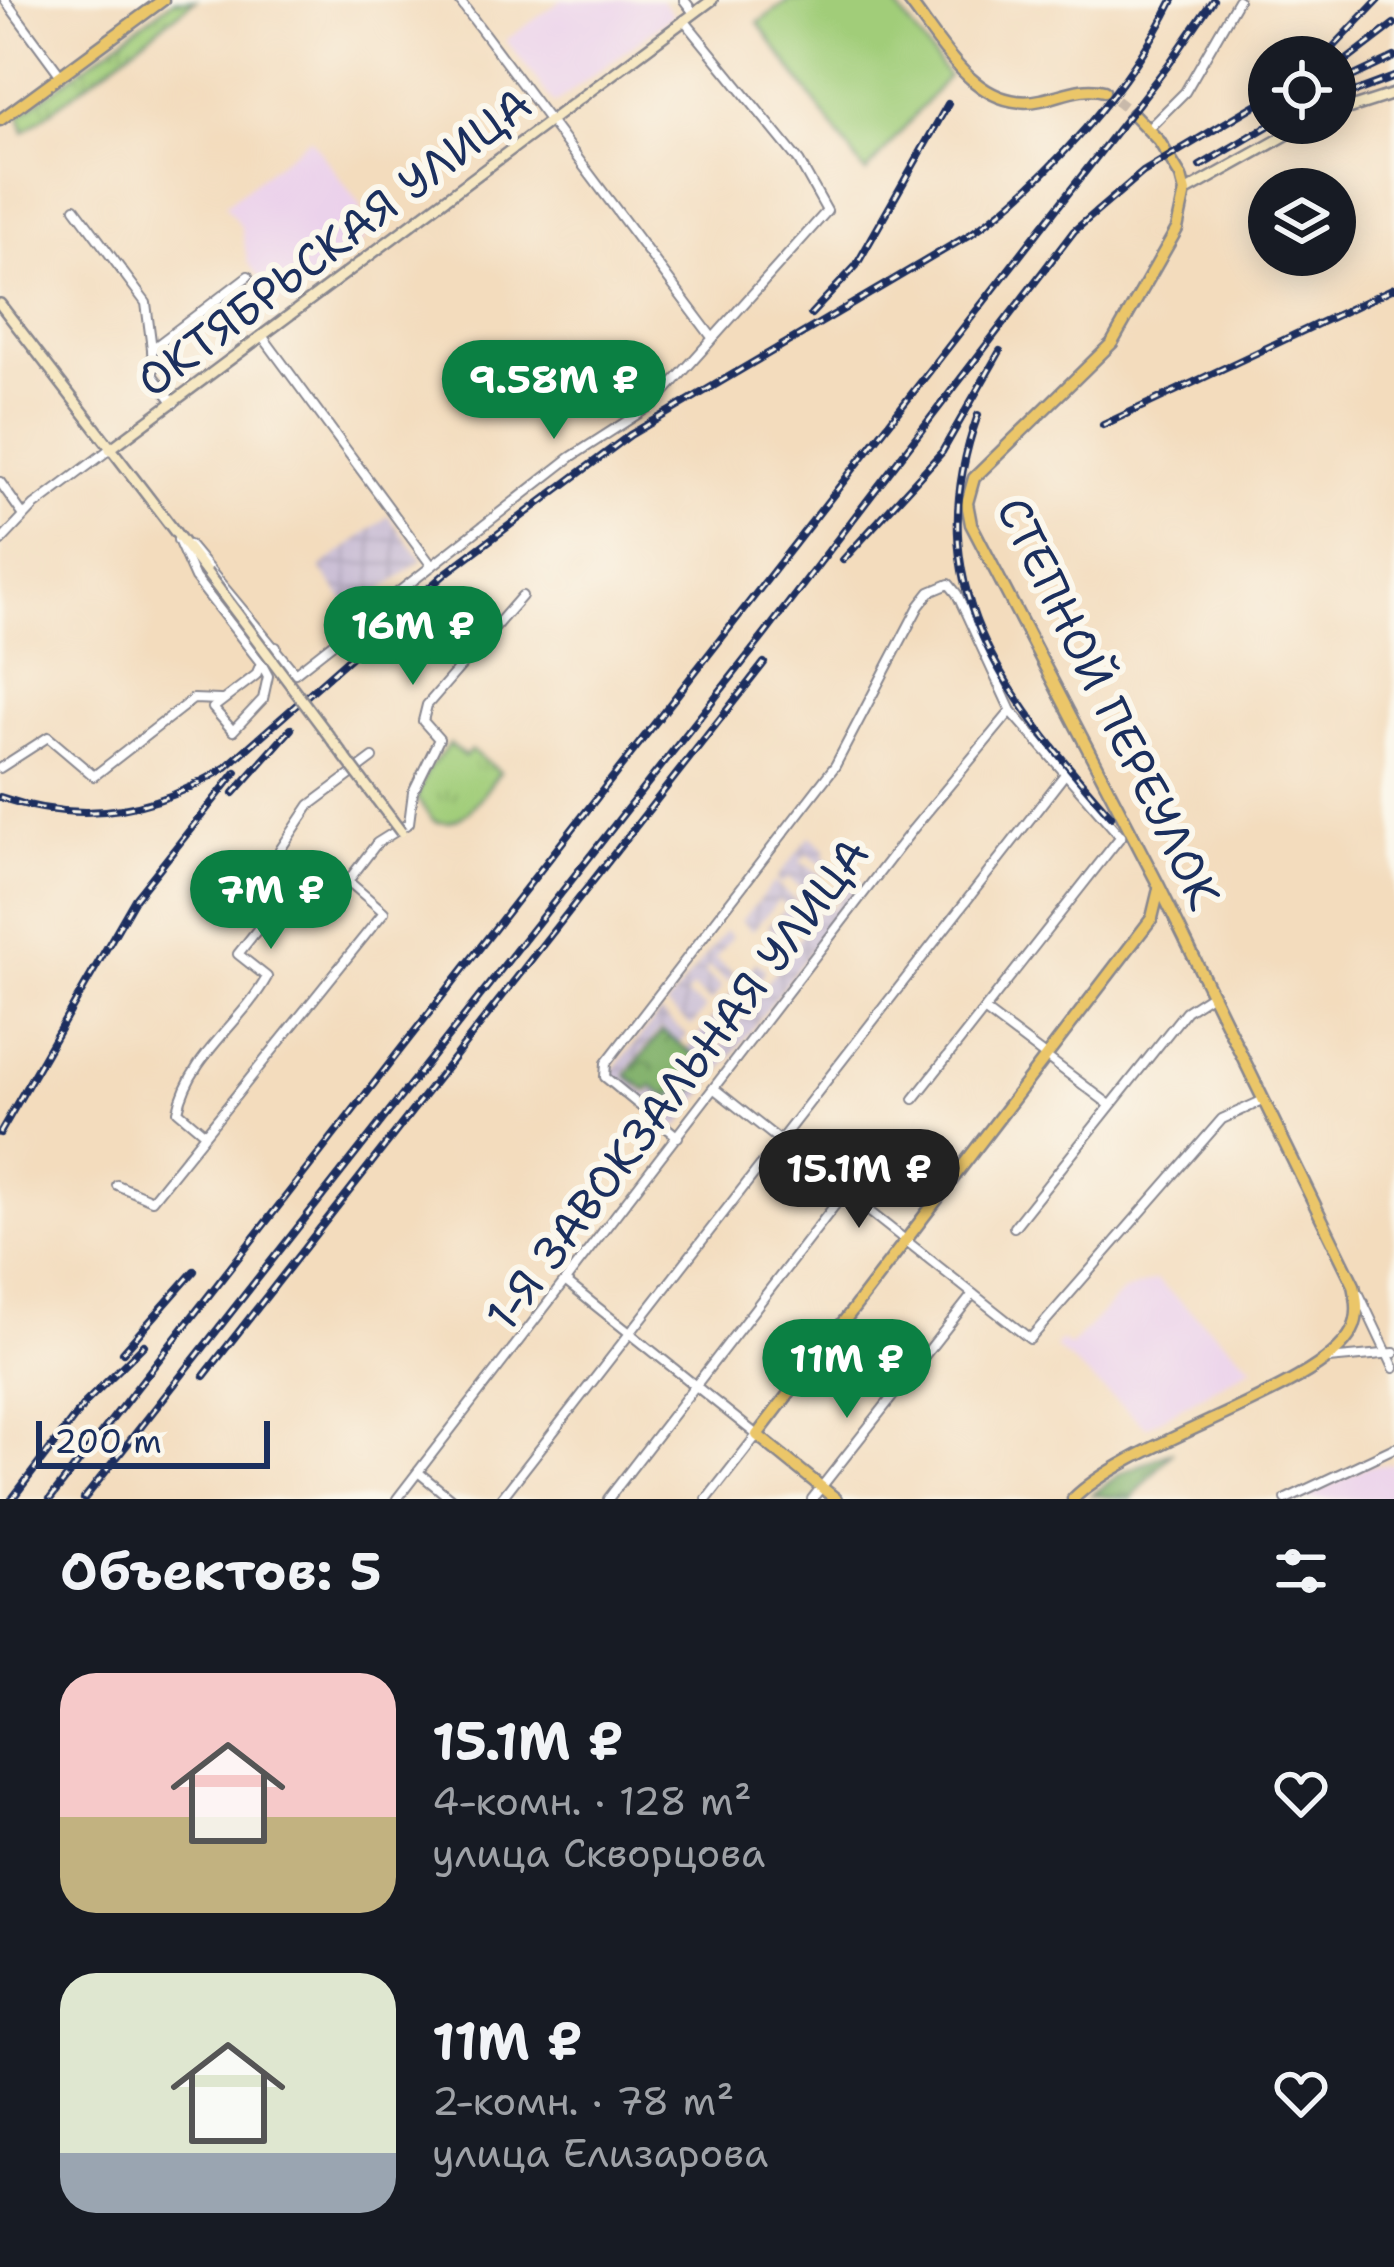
<!DOCTYPE html>
<html lang="ru">
<head>
<meta charset="utf-8">
<style>
	body { margin:0; font-family:"Shantell Sans",sans-serif; background:#20242c; color:#f1f3f6; height:100vh; display:flex; flex-direction:column; font-size:45px; white-space:nowrap }
	* { box-sizing:border-box; margin:0 }
	p { font-size:39px; color:#9ea1a6 }
	.icon { flex:none; width:66px; height:66px; fill:none; stroke:currentColor; stroke-width:2; stroke-linecap:round; stroke-linejoin:round }
	.map { position:relative; height:1499px; overflow:hidden }
	.details { display:flex; flex-direction:column; background:#171b24; flex:1 }
	.details>* { flex:none }
	.buttons { position:absolute; left:1248px; top:36px; display:grid; gap:24px }
	.buttons a { display:grid; place-items:center; width:108px; height:108px; border-radius:50%; background:#171b24; box-shadow:0 6px 30px #0003; font-size:60px }
	.scale { position:absolute; left:36px; bottom:30px; width:234px; box-sizing:border-box; padding-left:12px; border:6px solid #1b2f5e; border-top:0; font-size:33px; line-height:42px; white-space:nowrap; color:#1b2f5e; -webkit-text-stroke:9px #fbf7ec; paint-order:stroke }
	.price { position:absolute; translate:-50% -102px; padding:0 27px; border-radius:42px; background:#0b8043; color:#fff; font-size:39px; line-height:78px; filter:drop-shadow(0 3px 6px #0008) }
	.price::after { content:''; position:absolute; left:50%; top:72px; width:36px; height:27px; margin-left:-18px; background:inherit; clip-path:polygon(0 0,100% 0,50% 100%) }
	.price.on { background:#222; color:#fff }
	ul { padding:0; list-style:none }
	li { display:flex; align-items:center; gap:36px; height:300px; padding:0 60px }
	li span { display:grid; place-items:center; flex:none; width:336px; height:240px; border-radius:36px; color:#555 }
	li>.icon { margin-inline-start:auto }
	span .icon { width:144px; height:144px; fill:#fffc; stroke-width:1 }
	li b { font-size:51px }
	h2 { display:flex; justify-content:space-between; align-items:center; height:144px; padding:0 60px; font-size:51px }
	.map>svg:first-child { display:block }
	.built { fill:#ebd1eb }
	.industrial { fill:url(#industrial-grid) }
	.grass { fill:url(#grass-tufts); stroke:#5e7e6c; stroke-width:3 }
	.forest { fill:url(#forest-crowns); stroke:#4e7064; stroke-width:3 }
	.pitch { fill:#a1cd79; stroke:#5e7e6c; stroke-width:3 }
	.lines { fill:none; stroke-linecap:round; stroke-linejoin:round }
	.primary-tunnel { stroke:#c8b9aa; stroke-width:10; stroke-dasharray:10 5; stroke-linecap:butt }
	.street-casing { stroke:#87868e; stroke-width:12 }
	.secondary-casing { stroke:#87868e; stroke-width:14 }
	.primary-casing { stroke:#87868e; stroke-width:15 }
	.street { stroke:#fff; stroke-width:8 }
	.secondary { stroke:#f7e8c3; stroke-width:9 }
	.primary { stroke:#ebc669; stroke-width:10 }
	.rail-casing { stroke:#1b2f5e; stroke-width:8 }
	.rail { stroke:#fbf7ec; stroke-width:3; stroke-dasharray:9; stroke-linecap:butt }
	.secondary-bridge-casing { stroke:#87868e; stroke-width:14; stroke-linecap:butt }
	.secondary-bridge { stroke:#f7e8c3; stroke-width:9 }
	.labels { text-anchor:middle; stroke-width:12; stroke-linejoin:round; paint-order:stroke }
	.street-label { font-size:45px; fill:#1b2f5e; stroke:#fbf7ec }
</style>
</head>
<body>
<div class="map">
<svg width="1394" height="1499" viewBox="0 0 1394 1499">
	<defs>
		<pattern id="industrial-grid" width="8" height="8" patternUnits="userSpaceOnUse" patternTransform="scale(3)"><rect width="8" height="8" fill="#cbbfd5"/><path d="M0 4h8M4 0v8" fill="none" stroke="#aea4b9"/></pattern>
		<pattern id="grass-tufts" width="24" height="20" patternUnits="userSpaceOnUse" patternTransform="scale(3)"><rect width="24" height="20" fill="#a1cd79"/><path d="M3 7l-1-3M5 7V3M7 7l1-3M15 17l-1-3M17 17v-4M19 17l1-3" fill="none" stroke="#8ab06b"/></pattern>
		<pattern id="forest-crowns" width="20" height="18" patternUnits="userSpaceOnUse" patternTransform="scale(3)"><rect width="20" height="18" fill="#80b069"/><path d="M2 6a3 3 0 1 1 6 0M12 15a3 3 0 1 1 6 0" fill="none" stroke="#68905a"/></pattern>
	</defs>
	<rect width="100%" height="100%" fill="#fbf7ec"/>
	<filter id="ink" filterUnits="userSpaceOnUse"><feTurbulence type="fractalNoise" baseFrequency=".00833" numOctaves="2"/><feDisplacementMap in="SourceGraphic" scale="24" xChannelSelector="R" yChannelSelector="G"/><feConvolveMatrix kernelMatrix="1 2 1 2 8 2 1 2 1" color-interpolation-filters="sRGB"/></filter>
	<filter id="wash" filterUnits="userSpaceOnUse"><feTurbulence type="fractalNoise" baseFrequency=".004" numOctaves="4" result="noise"/><feDisplacementMap in="SourceGraphic" scale="48" xChannelSelector="R" yChannelSelector="G"/><feGaussianBlur stdDeviation="2.7" result="paint"/><feColorMatrix in="noise" values="0 0 0 0 0 0 0 0 0 0 0 0 0 0 0 0 0 1.4 0 .05"/><feComposite in="paint" operator="in"/></filter>
	<g filter="url(#wash)">
		<rect width="100%" height="100%" fill="#f3dcbd"/>
		<!-- built -->
		<g class="built">
			<path d="M562,0H662L673,15L555,104L506,40Z"/>
			<path d="M310,138L361,206L355,226L365,240L280,302L248,263L241,227L225,205Z"/>
			<path d="M1156,1280L1253,1366L1146,1427L1055,1347L1061,1341L1070,1347L1122,1292Z"/>
			<path d="M1394,1464V1499H1304L1367,1466Z"/>
		</g>
		<!-- industrial -->
		<g class="industrial">
			<path d="M388,516L422,560L353,612L320,568Z"/>
			<path d="M810,836L827,850L823,856L830,862L826,868L807,854L800,862L823,875L802,901L795,895L804,891L788,878L782,884L776,879Z"/>
			<path d="M856,876L862,881L678,1128L610,1074L660,1013L687,1035L680,1043L661,1028L623,1075L647,1095L653,1089L670,1102L678,1092L689,1099L712,1072L706,1066L820,910L813,903L820,895L831,910Z"/>
			<path d="M774,882L799,904L792,913L800,924L781,938L767,926L787,908L779,900L752,931L741,921Z"/>
			<path d="M725,931L732,936L715,958L734,973L728,982L708,967L704,973L722,987L711,1002L693,988L686,996L706,1008L692,1026L666,1006Z"/>
			<path d="M756,962L765,969L762,978L702,1059L688,1049Z"/>
		</g>
		<!-- grass -->
		<g class="grass">
			<path d="M174,0H195L24,132L20,115Z"/>
			<path d="M450,744L465,757L471,750L500,772C482,793 465,831 434,821L416,798L428,769Z"/>
		</g>
		<!-- forest -->
		<g class="forest">
			<path d="M662,1031L706,1063L708,1071L689,1097L678,1089L670,1099L652,1086L647,1091L626,1075Z"/>
			<path d="M1173,1451L1131,1499L1092,1495L1121,1473Z"/>
		</g>
		<!-- pitch -->
		<path class="pitch" d="M789,0H892L948,76L866,173L758,23Z"/>
	</g>
	<g filter="url(#ink)">
		<g class="lines">
			<!-- primary-tunnel -->
			<path class="primary-tunnel" d="M1104,91L1133,114"/>
			<!-- street casing -->
			<g class="street-casing">
				<g id="street">
					<path d="M5,0L61,76"/>
					<path d="M459,0L711,336"/>
					<path d="M684,0L694,13"/>
					<path d="M1149,128L1185,92L1238,0"/>
					<path d="M75,208L146,303L152,349"/>
					<path d="M263,337L432,566"/>
					<path d="M174,403L153,376L152,349L248,276"/>
					<path d="M0,482L24,516"/>
					<path d="M178,540L195,578L261,663L256,675L213,708L233,731L263,699L268,676L261,663L276,647"/>
					<path d="M0,542L34,506L110,449"/>
					<path d="M189,545L295,673L571,457L655,403L827,211L799,161L684,20"/>
					<path d="M0,768L48,737L94,776L193,699L220,700"/>
					<path d="M984,1010L1110,1105"/>
					<path d="M716,1090L1030,1339L1222,1119L1264,1100"/>
					<path d="M914,1099L1121,836"/>
					<path d="M204,1133L178,1111C190,1055 241,1024 267,977L238,954L292,886L280,850L310,805L373,758"/>
					<path d="M678,1137L605,1077L606,1063L835,766L919,606L930,592L949,584L957,594L1011,711L1121,837"/>
					<path d="M117,1185L152,1200L384,912L348,881L377,843L409,823L413,792L439,739L423,721L427,705L522,596"/>
					<path d="M1014,1227L1186,1011L1211,995"/>
					<path d="M566,1282L757,1435L707,1499"/>
					<path d="M1359,1294L1394,1368"/>
					<path d="M1328,1359L1394,1353"/>
					<path d="M418,1472L451,1499"/>
					<path d="M397,1499L913,829L1011,711"/>
					<path d="M501,1499L1065,774"/>
					<path d="M608,1499L845,1192"/>
					<path d="M812,1499L973,1294"/>
					<path d="M1286,1499L1394,1448"/>
				</g>
			</g>
			<!-- secondary casing -->
			<g class="secondary-casing">
				<g id="secondary">
					<path d="M1335,113L1394,94"/>
					<path d="M1185,192L1308,123"/>
					<path d="M0,304L206,572"/>
					<path d="M110,449L712,0"/>
				</g>
			</g>
			<!-- primary casing -->
			<g class="primary-casing">
				<g id="primary">
					<path d="M908,0C942,43 977,114 1041,100C1062,96 1082,85 1104,91"/>
					<path d="M0,120L163,0"/>
					<path d="M836,1499L757,1435L1152,918L1159,889"/>
					<path d="M1073,1499C1132,1439 1321,1391 1352,1331C1360,1316 1357,1300 1354,1285L1159,886L971,524L967,503L974,478L1112,343L1177,229L1185,192L1181,177L1159,141L1133,114"/>
				</g>
			</g>
			<!-- street -->
			<use href="#street" class="street"/>
			<!-- secondary -->
			<use href="#secondary" class="secondary"/>
			<!-- primary -->
			<use href="#primary" class="primary"/>
			<!-- rail casing -->
			<g class="rail-casing">
				<g id="rail">
					<path d="M1324,57L1378,0"/>
					<path d="M1335,69L1394,24"/>
					<path d="M1335,85L1394,57"/>
					<path d="M1338,98L1394,77"/>
					<path d="M1200,166L1273,123"/>
					<path d="M811,314L856,266L948,104"/>
					<path d="M978,415C917,585 1003,693 1111,816"/>
					<path d="M1103,425L1394,288"/>
					<path d="M843,560L942,452L1000,351"/>
					<path d="M234,793L291,729"/>
					<path d="M0,797C81,825 156,813 226,767L446,573L630,435L971,234C1049,179 1131,85 1173,0"/>
					<path d="M0,1133L135,899L236,772"/>
					<path d="M123,1352L194,1271"/>
					<path d="M204,1376L764,663"/>
					<path d="M12,1499L86,1402L144,1345"/>
					<path d="M50,1499L1169,64L1213,0"/>
					<path d="M84,1499L765,634L1074,231L1143,172L1269,97"/>
				</g>
			</g>
			<!-- rail -->
			<use href="#rail" class="rail"/>
			<!-- secondary-bridge casing -->
			<g class="secondary-bridge-casing">
				<path id="secondary-bridge" d="M206,572L401,832"/>
			</g>
			<!-- secondary-bridge -->
			<use href="#secondary-bridge" class="secondary-bridge"/>
		</g>
	</g>
	<g class="labels">
		<!-- street labels -->
		<g class="street-label">
			<text transform="translate(334 242) rotate(-37)" y="16">ОКТЯБРЬСКАЯ УЛИЦА</text>
			<text transform="translate(1109 703) rotate(64)" y="16">СТЕПНОЙ ПЕРЕУЛОК</text>
			<text transform="translate(677 1084) rotate(-53)" y="16">1-Я ЗАВОКЗАЛЬНАЯ УЛИЦА</text>
		</g>
	</g>
</svg>
<div class="buttons">
<a><svg class="icon" aria-label="locate" viewBox="0 0 24 24"><circle cx="12" cy="12" r="6"/><path d="M12 2v4M12 18v4M2 12h4M18 12h4"/></svg></a>
<a><svg class="icon" aria-label="layers" viewBox="0 0 24 24"><path d="M12 4l9 5-9 5-9-5zM3 14l9 5 9-5"/></svg></a>
</div>
<div class="scale">200 m</div>
<b class="price" style="left:554px;top:442px">9.58M ₽</b>
<b class="price" style="left:413px;top:688px">16M ₽</b>
<b class="price" style="left:271px;top:952px">7M ₽</b>
<b class="price on" style="left:859px;top:1231px">15.1M ₽</b>
<b class="price" style="left:847px;top:1421px">11M ₽</b>
</div>
<section class="details">
<h2>Объектов: 5<svg class="icon" aria-label="filters" viewBox="0 0 24 24"><path d="M4 7h16M4 17h16"/><circle cx="9" cy="7" r="2"/><circle cx="15" cy="17" r="2"/></svg></h2>
<ul>
<li><span style="background:linear-gradient(#f6c9c9 60%,#c2b280 0)"><svg class="icon" aria-label="home" viewBox="0 0 24 24"><path d="M3 11l9-7 9 7M6 9v11h12V9"/></svg></span><div><b>15.1M ₽</b><p>4-комн. · 128 m²</p><p>улица Скворцова</p></div><svg class="icon" aria-label="heart" viewBox="0 0 24 24"><path d="M12 20l-8-8c-3-5 5-10 8-4 3-6 11-1 8 4z"/></svg></li>
<li><span style="background:linear-gradient(#dfe7d0 75%,#9aa5b1 0)"><svg class="icon" aria-label="home" viewBox="0 0 24 24"><path d="M3 11l9-7 9 7M6 9v11h12V9"/></svg></span><div><b>11M ₽</b><p>2-комн. · 78 m²</p><p>улица Елизарова</p></div><svg class="icon" aria-label="heart" viewBox="0 0 24 24"><path d="M12 20l-8-8c-3-5 5-10 8-4 3-6 11-1 8 4z"/></svg></li>
</ul>
</section>
</body>
</html>
